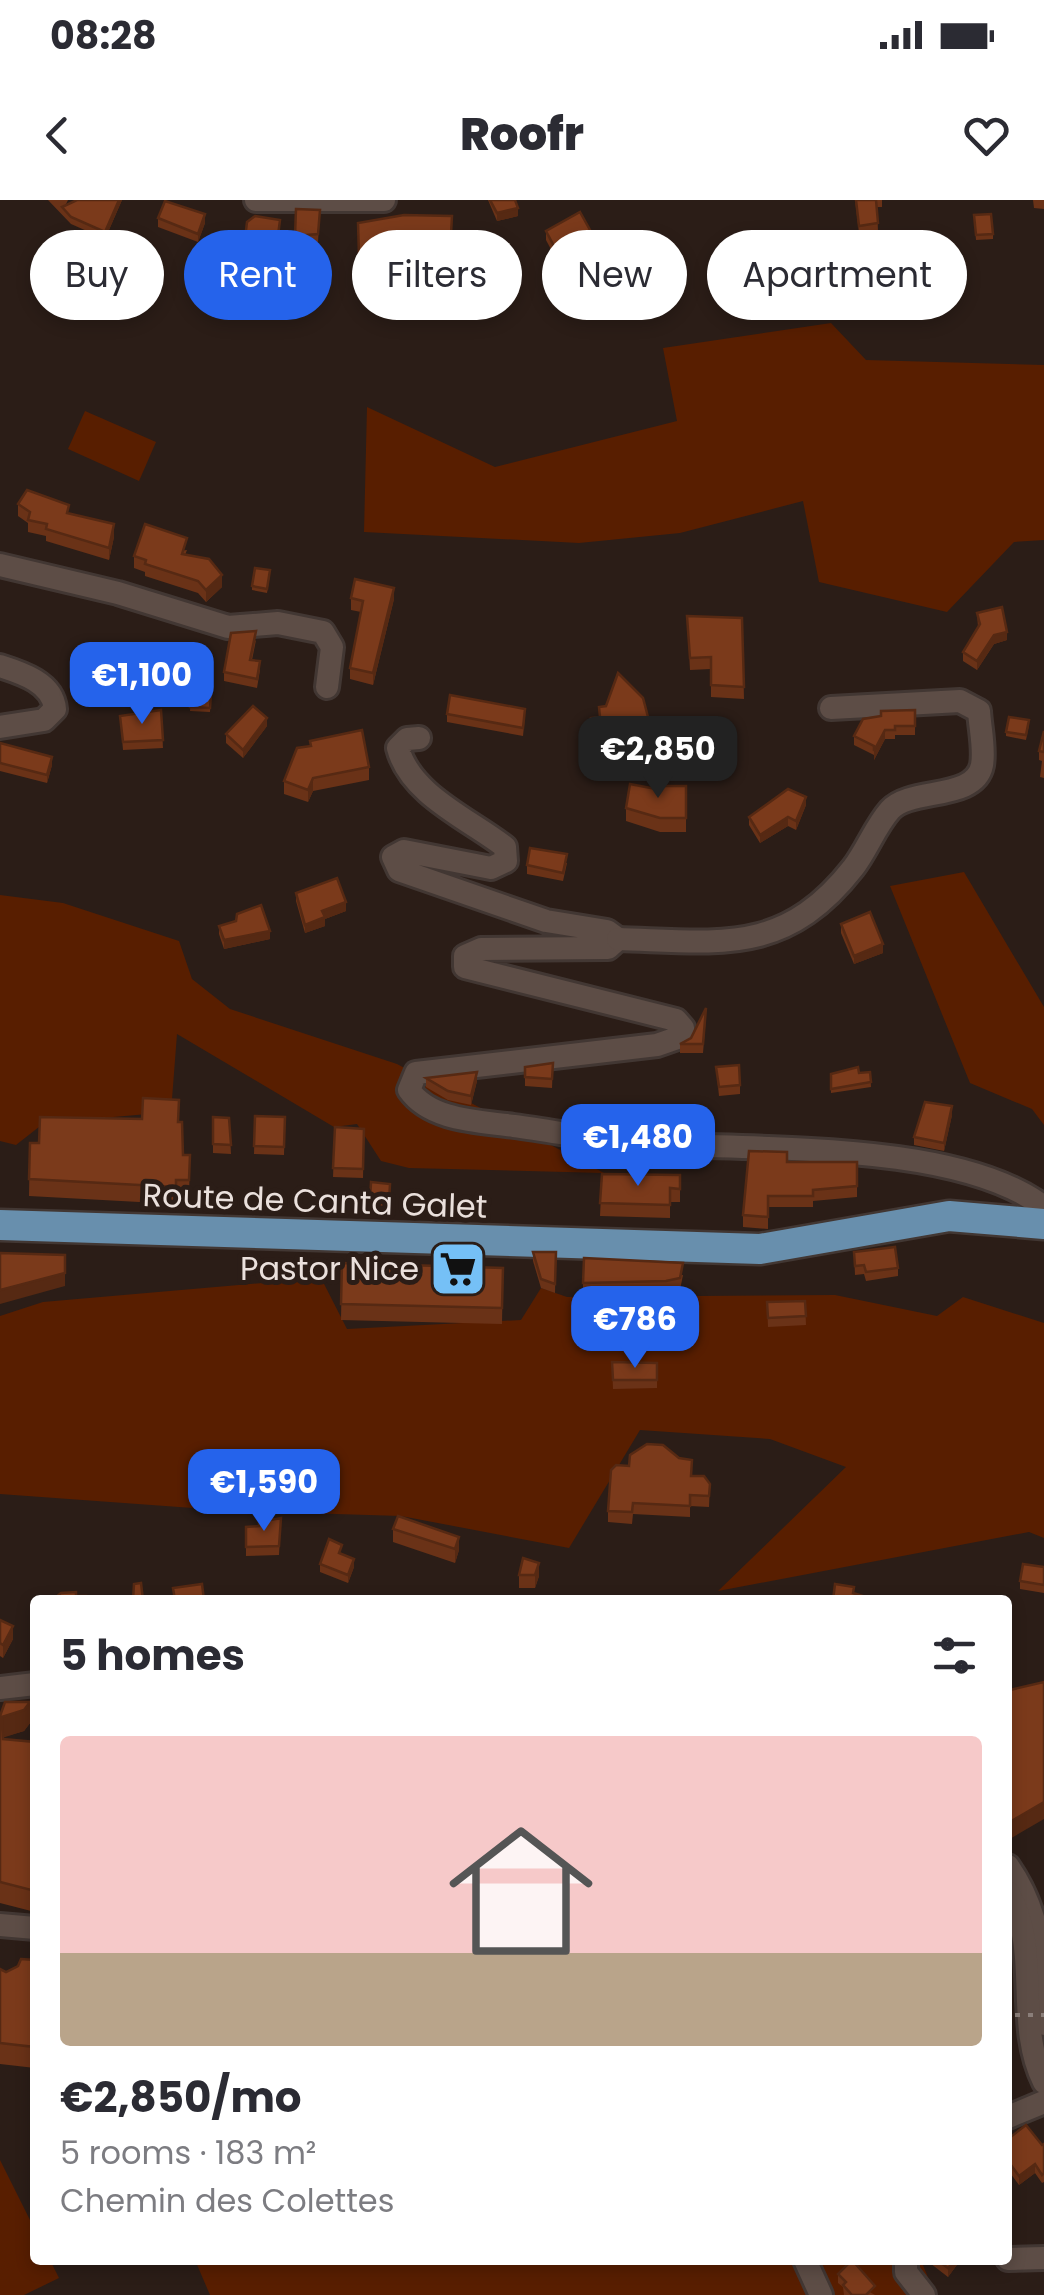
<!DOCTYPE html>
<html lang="en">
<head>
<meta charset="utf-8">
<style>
	body { margin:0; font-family:Poppins,sans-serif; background:#f7f7f7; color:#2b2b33; height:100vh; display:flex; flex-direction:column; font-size:38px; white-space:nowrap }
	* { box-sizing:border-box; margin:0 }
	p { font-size:32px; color:#7c7c81 }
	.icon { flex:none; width:55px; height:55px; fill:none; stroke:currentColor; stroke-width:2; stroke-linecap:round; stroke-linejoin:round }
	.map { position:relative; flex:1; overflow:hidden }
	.sheet { position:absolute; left:30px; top:1395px; width:982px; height:670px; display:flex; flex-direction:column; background:#fff; border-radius:10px; box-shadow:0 5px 15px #0003 }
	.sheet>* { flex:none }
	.guide { position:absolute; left:30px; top:30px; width:985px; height:90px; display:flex; gap:20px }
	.price { position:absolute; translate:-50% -85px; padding:0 22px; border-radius:20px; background:#2563eb; color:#fff; font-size:32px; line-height:65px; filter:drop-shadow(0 2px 5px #0008) }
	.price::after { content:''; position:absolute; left:50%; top:60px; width:30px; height:22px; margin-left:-15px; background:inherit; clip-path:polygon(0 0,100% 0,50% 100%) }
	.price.on { background:#222; color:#fff }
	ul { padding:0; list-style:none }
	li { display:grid; align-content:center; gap:20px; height:530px; padding:0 30px }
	li span { display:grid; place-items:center; height:310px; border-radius:10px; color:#555 }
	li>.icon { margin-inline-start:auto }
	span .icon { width:180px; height:180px; fill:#fffc; stroke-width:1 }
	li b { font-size:42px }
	h2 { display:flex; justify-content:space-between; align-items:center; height:120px; padding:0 30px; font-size:42px }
	.chip { padding:0 35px; border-radius:45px; background:#fff; box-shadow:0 5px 15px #0003; font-size:35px; line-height:90px }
	.chip.on { background:#2563eb; color:#fff }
	.status { display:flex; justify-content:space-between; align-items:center; height:70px; padding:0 50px; background:#fff; direction:ltr }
	.status svg { height:28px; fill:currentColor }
	header { display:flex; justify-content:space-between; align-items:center; height:130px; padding:0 30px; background:#fff; font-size:45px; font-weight:800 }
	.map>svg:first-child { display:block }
	.green { fill:#581e00 }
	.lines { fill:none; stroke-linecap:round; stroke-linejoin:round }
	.minor-casing { stroke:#423733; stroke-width:28 }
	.major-casing { stroke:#423733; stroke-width:35 }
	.minor { stroke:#5d4d46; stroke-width:22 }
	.major { stroke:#688fad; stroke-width:30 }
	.path-bridge { stroke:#8a7e79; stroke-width:4; stroke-dasharray:5 8; stroke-linecap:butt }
	.wall { fill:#6a3217 }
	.shaded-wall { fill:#562913 }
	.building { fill:#7b3a1b; stroke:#562913; stroke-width:2.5 }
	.labels { text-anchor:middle; stroke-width:10; stroke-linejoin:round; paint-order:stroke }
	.street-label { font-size:32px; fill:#eae0dc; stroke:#2b1d17 }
	.poi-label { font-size:32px; fill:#eae0dc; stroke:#2b1d17; text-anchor:end }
</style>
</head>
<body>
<div class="status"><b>08:28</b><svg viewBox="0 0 49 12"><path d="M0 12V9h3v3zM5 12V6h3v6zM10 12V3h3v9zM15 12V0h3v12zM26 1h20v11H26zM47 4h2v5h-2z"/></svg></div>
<header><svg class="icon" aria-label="back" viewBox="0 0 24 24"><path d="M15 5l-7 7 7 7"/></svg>Roofr<svg class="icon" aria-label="heart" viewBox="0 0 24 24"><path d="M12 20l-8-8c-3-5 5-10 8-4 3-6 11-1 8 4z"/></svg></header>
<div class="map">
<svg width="1044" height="2095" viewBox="0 0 1044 2095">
	<rect width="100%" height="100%" fill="#2b1d17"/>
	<!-- green -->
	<g class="green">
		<path d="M831,123L866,160L1044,165V340L1014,342L947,412L819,382L803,301L680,333L579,343L364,332L367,207L495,267L677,221L663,148Z"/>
		<path d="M85,211L156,242L139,281L68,249Z"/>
		<path d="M964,672L1044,807V925L1032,909L970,883L890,686Z"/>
		<path d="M0,695L63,703L179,741L192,779L230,809L397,864L604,973L409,968L381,961L357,924L334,927L177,834L171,912L44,923L16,945L0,941Z"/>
		<path d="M321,1078L347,1129L521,1120L541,1088L567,1097L835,1095L937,1116L963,1097L1044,1123V1338L1029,1332L718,1391L846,1267L770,1239L640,1230L569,1348L401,1316L234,1311L0,1294V1116L43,1102Z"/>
		<path d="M0,1960L35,2030V2060H50L59,2078L24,2095H0Z"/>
		<path d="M195,2060H921L935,2095H210Z"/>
	</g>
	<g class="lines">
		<!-- minor casing -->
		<g class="minor-casing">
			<g id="minor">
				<path d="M256,0H384"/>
				<path d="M0,365L118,393L228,427L278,423L323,432L332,447L327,487"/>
				<path d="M0,466C22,473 53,483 55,509L44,520L0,527"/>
				<path d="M419,538L407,539L398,548C410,595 471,620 505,647L506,661L491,668L404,651L393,657L399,670L546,721L607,731L618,739L608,748L481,749L465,756V767L676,820L683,828L680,837L657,845L416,873L409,890C431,921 479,921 514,926C554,931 594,940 635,943C748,951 955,939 1044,1007"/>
				<path d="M618,739C719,742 784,756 853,668C867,650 875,627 890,610C911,587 975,601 982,565C985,549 980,528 979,511L960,501L831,508"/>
				<path d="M0,1488L35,1484"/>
				<path d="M1008,1666C1043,1716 1043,1766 1044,1824"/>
				<path d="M1008,1692C1042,1751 1014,1822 1044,1882"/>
				<path d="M0,1725L35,1728"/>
				<path d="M1008,1917L1044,1902"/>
				<path d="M1008,2059L1044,2058"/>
				<path d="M805,2060L821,2095"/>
				<path d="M906,2060V2072L924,2095"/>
			</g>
		</g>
		<!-- major casing -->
		<g class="major-casing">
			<path id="major" d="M0,1025L760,1049L949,1016L1044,1024"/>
		</g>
		<!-- minor -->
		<use href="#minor" class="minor"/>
		<!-- major -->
		<use href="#major" class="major"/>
		<!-- path-bridge -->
		<path class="path-bridge" d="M1015,1815H1044"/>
	</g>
	<!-- wall -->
	<g class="wall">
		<path d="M48,0H68L65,6L122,0L105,39L71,24Z"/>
		<path d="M488,0H515L518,16L497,21Z"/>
		<path d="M855,0H882V7H877L878,31L859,33Z"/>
		<path d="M1033,0H1044V9L1034,8Z"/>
		<path d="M296,9L320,10L318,42L295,44Z"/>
		<path d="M974,15L993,34V39L976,40Z"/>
		<path d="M452,16L451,42L413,40V57L359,64L358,23Z"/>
		<path d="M158,18L205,23L198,42L158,27Z"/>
		<path d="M546,31L590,38L555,57L546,40Z"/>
		<path d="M280,33L274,80L242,76V63Z"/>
		<path d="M18,304L69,313L114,337L109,360L46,341V336L28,332V323L18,316Z"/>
		<path d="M187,350L185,355L222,387L206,402L198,393L145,376V372L134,368V356Z"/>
		<path d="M270,375L267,393L252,390V386Z"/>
		<path d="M351,398L394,399L373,485L350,479V468L361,412L351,410Z"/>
		<path d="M977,413L1007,440L994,444L977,470L963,461V452L978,427Z"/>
		<path d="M687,416L742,418L744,499L711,497V469L690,470Z"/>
		<path d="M256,440L252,460L260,470L257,488L224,481V472Z"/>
		<path d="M191,493L211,494L210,512L190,511Z"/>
		<path d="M599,507L648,529L637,546L610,547V543L593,544L591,518L599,517Z"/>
		<path d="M161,510L163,548L123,550L120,516Z"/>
		<path d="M915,510V535H895V539H885L874,560V555L854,545V536Z"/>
		<path d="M447,514L525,516L523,536L447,522Z"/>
		<path d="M1029,525L1026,540L1006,536V532Z"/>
		<path d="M267,526L243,558L226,543V534Z"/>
		<path d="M1044,531V578L1040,577L1042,561L1039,560V551Z"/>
		<path d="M0,543L52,565L47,583L0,571Z"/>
		<path d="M369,567V580L313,591L308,602L284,594V581Z"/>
		<path d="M686,586V632H660L626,621V608L661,590Z"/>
		<path d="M806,605L796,630L788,626L760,643L749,625V617Z"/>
		<path d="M567,663L563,681L527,674V665Z"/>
		<path d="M296,693L346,711L325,719V726L305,733L296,701Z"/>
		<path d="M841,724L883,753L854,764L841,733Z"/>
		<path d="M219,726L270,739L224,749L219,734Z"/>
		<path d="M706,817L703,853H680V844L691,838Z"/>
		<path d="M553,863L552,888L525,886V867Z"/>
		<path d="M716,867L740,885V894L719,896Z"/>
		<path d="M870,872L871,887L831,893V874Z"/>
		<path d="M426,878L477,881L471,905L448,900L426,887Z"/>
		<path d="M625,910L664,917L653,929L625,927Z"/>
		<path d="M952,915L944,951L914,945V937Z"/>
		<path d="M255,916L285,917L284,955L254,954Z"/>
		<path d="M213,917L229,918L231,954L213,953Z"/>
		<path d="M179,922L183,955H190L189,997L176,996V1004L29,996L30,943Z"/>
		<path d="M335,927L364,929L363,978L333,977Z"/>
		<path d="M787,962H857V997L813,1001V1007H768V1029L743,1027V1015Z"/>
		<path d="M602,974L680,975V1002H670V1018L600,1016Z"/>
		<path d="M371,982L390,984L389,1006L370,1005Z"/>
		<path d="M533,1052H556L555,1093L541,1088L533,1061Z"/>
		<path d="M854,1052L898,1068V1076L866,1081L864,1074L855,1075Z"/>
		<path d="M342,1063L503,1068L502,1124L341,1120Z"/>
		<path d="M683,1075L680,1090L666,1093L583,1094V1083Z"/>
		<path d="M805,1101L806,1125L768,1127L767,1102Z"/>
		<path d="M612,1162L657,1163V1188L613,1189Z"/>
		<path d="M692,1276L710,1284L709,1307L690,1306V1317L633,1314L632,1324L608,1322V1311Z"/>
		<path d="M281,1318L279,1355L246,1356V1327L259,1326Z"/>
		<path d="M393,1329L459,1350L455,1363L393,1342Z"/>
		<path d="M342,1353V1354L354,1367L348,1383L320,1372V1364Z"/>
		<path d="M1044,1367V1393L1020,1389V1381Z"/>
		<path d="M519,1375L539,1376L535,1388H519Z"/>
		<path d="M0,1420L13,1439L3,1458L0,1456Z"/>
		<path d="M0,1516L30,1523L24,1531L3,1537V1539L35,1542V1712L0,1703Z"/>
		<path d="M35,1760V1868L0,1864V1769L6,1772Z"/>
		<path d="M1008,1939L1042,1945L1044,1944V1982L1042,1983L1035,1973L1019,1985L1008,1970Z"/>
		<path d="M926,2060H959V2062L948,2077Z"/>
		<path d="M838,2074L875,2095H844L843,2087L838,2083Z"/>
	</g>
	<!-- shaded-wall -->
	<g class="shaded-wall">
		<path d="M119,0H122L105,39V32Z"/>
		<path d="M518,8V16L497,21V13Z"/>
		<path d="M205,14V23L198,42V34Z"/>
		<path d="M280,20V33L274,80V67Z"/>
		<path d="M590,30V38L555,57V48Z"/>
		<path d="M114,324V337L109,360V348Z"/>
		<path d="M222,375V387L206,402V390Z"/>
		<path d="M394,388V399L373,485V473Z"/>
		<path d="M1007,432V440L994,444L977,470V461L994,435Z"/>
		<path d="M648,517V529L637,546V533Z"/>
		<path d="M267,518V526L243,558V550Z"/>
		<path d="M885,530V539L874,560V551Z"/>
		<path d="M52,557V565L47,583V575Z"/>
		<path d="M313,578V591L308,602V590Z"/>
		<path d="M806,597V605L796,630V621Z"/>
		<path d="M788,617V626L760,643V635Z"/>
		<path d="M346,702V711L325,719V726L305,733V725L322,711Z"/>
		<path d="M270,731V739L224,749V740Z"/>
		<path d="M883,744V753L854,764V756Z"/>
		<path d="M477,872V881L471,905V896Z"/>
		<path d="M952,906V915L944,951V943Z"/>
		<path d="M664,908V917L653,929V920Z"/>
		<path d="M65,1073V1086L0,1104V1090Z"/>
		<path d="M459,1337V1350L455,1363V1349Z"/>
		<path d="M354,1359V1367L348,1383V1375Z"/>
		<path d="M539,1363V1376L535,1388V1375Z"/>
		<path d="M13,1426V1439L3,1458V1445Z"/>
		<path d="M30,1502V1523L24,1531L2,1538V1517Z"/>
		<path d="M1044,1602V1619L1008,1640V1623Z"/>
		<path d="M1035,1964V1973L1019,1985V1976Z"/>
		<path d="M955,2060H959V2062L948,2077V2068Z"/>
	</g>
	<!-- building -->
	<g class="building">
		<path d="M77,0H119L105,32L71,17L62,7Z"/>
		<path d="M490,0H515L518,8L497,13Z"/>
		<path d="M856,0H876L878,23L859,26Z"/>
		<path d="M165,1L205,14L198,34L158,18Z"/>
		<path d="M296,9L320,10L318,34L295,36Z"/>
		<path d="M580,12L590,30L555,48L546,31Z"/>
		<path d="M991,14L993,34L976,35L974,15Z"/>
		<path d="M404,15L452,16L451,34L412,32L413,49L359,56L358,23Z"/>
		<path d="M255,16L280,20L274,67L242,63L247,22Z"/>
		<path d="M27,290L69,305L67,313L114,324L109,348L46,329L47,324L28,320L30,312L18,304Z"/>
		<path d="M145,324L187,338L182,354L209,359L222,375L206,390L198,381L145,364L146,360L134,356Z"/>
		<path d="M255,368L270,370L267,389L252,386Z"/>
		<path d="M355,379L394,388L373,473L350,468L363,401L351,398Z"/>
		<path d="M1002,407L1007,432L994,435L977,461L963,452L980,424L977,413Z"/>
		<path d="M687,416L742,418L744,487L711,485V457L690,458Z"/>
		<path d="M256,431L250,460L260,461L257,479L224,472L231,433Z"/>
		<path d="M618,473L643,498L648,517L637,533L610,535V531H593L591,518L600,517L599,507L606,506Z"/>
		<path d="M191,493L211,494L210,508L190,507Z"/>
		<path d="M450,495L525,509L523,528L447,514Z"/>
		<path d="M253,506L267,518L243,550L226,534Z"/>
		<path d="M161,510L163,540L123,542L120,516Z"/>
		<path d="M915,510V526H895V530H885L874,551V546L854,536L863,519L881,516V511Z"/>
		<path d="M1009,517L1029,520L1026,535L1006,532Z"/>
		<path d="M362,530L369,567L313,578L308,590L284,581L297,548L311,546L310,541Z"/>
		<path d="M1044,531V552L1039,551Z"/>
		<path d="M0,543L52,557L47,575L0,563Z"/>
		<path d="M630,584L661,590V586H686V618H660L626,608Z"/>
		<path d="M788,589L806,597L796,621L788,617L760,635L749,617Z"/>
		<path d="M530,648L567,654L563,673L527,665Z"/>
		<path d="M337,678L346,702L322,711L325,717L305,725L296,693Z"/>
		<path d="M261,705L270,731L224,740L219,726L236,721L237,714Z"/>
		<path d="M870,712L883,744L854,756L841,724Z"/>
		<path d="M706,808L703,844H680L691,838Z"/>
		<path d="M553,863L552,879L525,877V867Z"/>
		<path d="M739,865L740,885L719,887L716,867Z"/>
		<path d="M858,867L859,873L870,872L871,882L831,889V874Z"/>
		<path d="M477,872L471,896L448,891L426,878Z"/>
		<path d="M143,898L179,900L178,922H182L183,955H190L189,980H176V987L29,979L30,943H39L40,917L142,919Z"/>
		<path d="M925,902L952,906L944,943L914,937Z"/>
		<path d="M664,908L653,920L625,918V910Z"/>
		<path d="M255,916L285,917L284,947L254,946Z"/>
		<path d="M213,917L229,918L231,945L213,944Z"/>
		<path d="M335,927L364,929L363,969L333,968Z"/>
		<path d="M749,951L787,952V962H857V986L813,990V996H768V1017L743,1015Z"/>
		<path d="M602,974L680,975V989L670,988V1005L600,1003Z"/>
		<path d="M371,982L390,984L389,1002L370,1001Z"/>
		<path d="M895,1047L898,1068L866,1072L864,1065L855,1066L854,1052Z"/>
		<path d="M533,1052H556L555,1084L541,1079Z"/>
		<path d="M0,1053L65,1055V1073L0,1090Z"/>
		<path d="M584,1058L683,1063L680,1078L666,1081L583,1083Z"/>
		<path d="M342,1063L503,1068L502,1108L341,1104Z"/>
		<path d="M805,1101L806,1116L768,1118L767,1102Z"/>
		<path d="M612,1162L657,1163V1180H613Z"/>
		<path d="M647,1244L663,1245L679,1258L692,1260L691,1276H704L710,1284L709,1296L690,1295V1306L633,1303L632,1312L608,1311L611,1270L616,1265L629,1266L630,1255Z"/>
		<path d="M398,1316L459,1337L455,1349L393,1329Z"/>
		<path d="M281,1318L279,1346L246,1347V1327L259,1326V1322Z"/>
		<path d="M329,1339L342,1345L339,1353L354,1359L348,1375L320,1364Z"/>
		<path d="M523,1358L539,1363L535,1375H519Z"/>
		<path d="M1023,1364L1044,1367V1385L1020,1381Z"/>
		<path d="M141,1383L143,1400H133L134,1384Z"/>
		<path d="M202,1384L204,1400H175L173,1388Z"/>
		<path d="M835,1384L854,1387L853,1393L863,1396L861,1400H833Z"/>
		<path d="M76,1392V1396H86V1400H56V1397L61,1393Z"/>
		<path d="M0,1420L13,1426L3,1445L0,1443Z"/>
		<path d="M1044,1482V1602L1008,1623V1489L1010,1490Z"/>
		<path d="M5,1502H30L24,1510L2,1517L3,1539L35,1542V1691L0,1682V1516Z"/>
		<path d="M21,1759L35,1760V1847L0,1843V1769L6,1772L18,1766Z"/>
		<path d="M1026,1925L1042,1945L1044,1944V1973L1042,1975L1035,1964L1019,1976L1008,1961V1939Z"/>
		<path d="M852,2060L875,2086L866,2095H852L843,2085L846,2082L838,2074Z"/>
		<path d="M937,2060H955L948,2068Z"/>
	</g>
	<!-- icons -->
	<defs>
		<g id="supermarket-square" transform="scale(2.875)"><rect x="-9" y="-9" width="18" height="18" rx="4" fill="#75c0f6" stroke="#2b1d17"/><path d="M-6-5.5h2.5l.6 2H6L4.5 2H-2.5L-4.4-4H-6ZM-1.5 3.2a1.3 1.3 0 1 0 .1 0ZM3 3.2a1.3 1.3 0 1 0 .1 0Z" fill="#111"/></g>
	</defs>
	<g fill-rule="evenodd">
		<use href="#supermarket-square" x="458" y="1069"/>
	</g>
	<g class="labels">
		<!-- street labels -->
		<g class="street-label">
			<text transform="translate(315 1001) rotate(2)" y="11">Route de Canta Galet</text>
		</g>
		<!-- poi labels -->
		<g class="poi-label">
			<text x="419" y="1080">Pastor Nice</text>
		</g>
	</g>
</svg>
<b class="price" style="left:142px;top:527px">€1,100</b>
<b class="price on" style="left:658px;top:601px">€2,850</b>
<b class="price" style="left:638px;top:989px">€1,480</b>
<b class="price" style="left:635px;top:1171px">€786</b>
<b class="price" style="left:264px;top:1334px">€1,590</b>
<div class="guide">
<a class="chip">Buy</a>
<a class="chip on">Rent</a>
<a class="chip">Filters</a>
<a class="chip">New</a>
<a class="chip">Apartment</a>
</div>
<section class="sheet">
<h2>5 homes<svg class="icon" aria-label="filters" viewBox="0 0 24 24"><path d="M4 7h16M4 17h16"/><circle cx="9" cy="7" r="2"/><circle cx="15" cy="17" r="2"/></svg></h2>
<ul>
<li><span style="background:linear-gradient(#f6c9c9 70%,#b9a48a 0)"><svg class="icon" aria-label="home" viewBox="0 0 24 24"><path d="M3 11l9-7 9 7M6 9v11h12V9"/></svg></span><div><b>€2,850/mo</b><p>5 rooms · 183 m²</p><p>Chemin des Colettes</p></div></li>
</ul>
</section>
</div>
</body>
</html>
